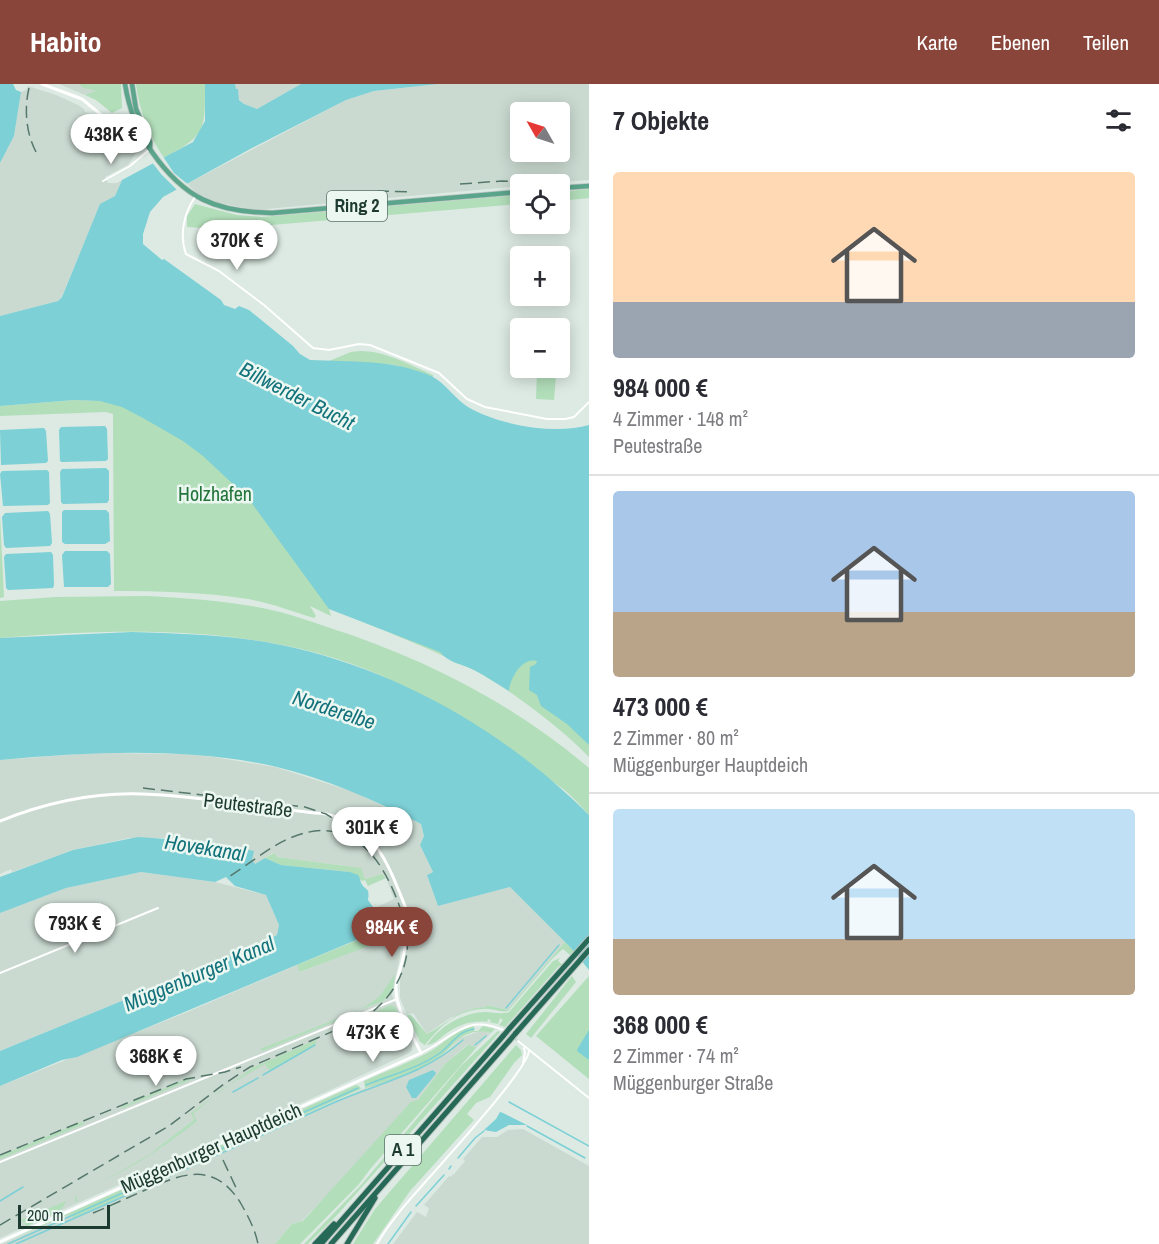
<!DOCTYPE html>
<html lang="de">
<head>
<meta charset="utf-8">
<style>
	body { margin:0; font-family:"Archivo Narrow",sans-serif; background:#f2f2f3; color:#2b2b33; height:100vh; display:flex; flex-direction:column; font-size:22px; white-space:nowrap }
	* { box-sizing:border-box; margin:0 }
	p { font-size:20px; color:#7c7c81 }
	.icon { flex:none; width:33px; height:33px; fill:none; stroke:currentColor; stroke-width:2; stroke-linecap:round; stroke-linejoin:round }
	.map { position:relative; flex:1; overflow:hidden }
	.panel { display:flex; flex-direction:column; background:#fff; width:570px }
	.panel>* { flex:none }
	.needle { width:39px; rotate:309deg }
	.buttons { position:absolute; left:510px; top:18px; display:grid; gap:12px }
	.buttons a { display:grid; place-items:center; width:60px; height:60px; border-radius:6px; background:#fff; box-shadow:0 3px 15px #0003; font-size:30px }
	.scale { position:absolute; left:18px; bottom:15px; width:92px; box-sizing:border-box; padding-left:6px; border:3px solid #1c3a30; border-top:0; font-size:16px; line-height:21px; white-space:nowrap; color:#1c3a30; -webkit-text-stroke:4px #ecf7f1; paint-order:stroke }
	.price { position:absolute; translate:-50% -51px; padding:0 14px; border-radius:21px; background:#fff; color:#222; font-size:20px; line-height:39px; filter:drop-shadow(0 2px 3px #0008) }
	.price::after { content:''; position:absolute; left:50%; top:36px; width:18px; height:14px; margin-left:-9px; background:inherit; clip-path:polygon(0 0,100% 0,50% 100%) }
	.price.on { background:#8a453b; color:#fff }
	ul { padding:0; list-style:none }
	li { display:grid; align-content:center; gap:12px; height:318px; padding:0 24px }
	li+li { border-top:2px solid #e1e1e2 }
	li span { display:grid; place-items:center; height:186px; border-radius:6px; color:#555 }
	li>.icon { margin-inline-start:auto }
	span .icon { width:108px; height:108px; fill:#fffc; stroke-width:1 }
	li b { font-size:26px }
	h2 { display:flex; justify-content:space-between; align-items:center; height:72px; padding:0 24px; font-size:26px }
	header { display:flex; align-items:center; gap:36px; box-sizing:border-box; height:84px; padding:0 30px; background:#8a453b; color:#fff }
	header strong { font-size:28px }
	nav { display:flex; gap:33px; margin-inline-start:auto; font-size:21px }
	main { display:flex; flex:1; min-height:0 }
	.map>svg:first-child { display:block }
	.built { fill:#cadad1; fill-rule:evenodd }
	.green { fill:#b2deba }
	.water { fill:#7cd0d6 }
	.pier { fill:#dceae3 }
	.lines { fill:none; stroke-linecap:round; stroke-linejoin:round }
	.stream { stroke:#7cd0d6; stroke-width:1.5 }
	.minor-tunnel { stroke:#b6c7bf; stroke-width:2; stroke-dasharray:2 1; stroke-linecap:butt }
	.primary-casing { stroke:#bbc4c1; stroke-width:6 }
	.motorway-casing { stroke:#bbc4c1; stroke-width:7 }
	.minor { stroke:#fff; stroke-width:2 }
	.tertiary { stroke:#fff; stroke-width:3 }
	.primary { stroke:#5ba58c; stroke-width:4.5 }
	.motorway { stroke:#266956; stroke-width:5 }
	.rail { stroke:#56776b; stroke-width:1.5; stroke-dasharray:12 6; stroke-linecap:butt }
	.motorway-bridge-casing { stroke:#bbc4c1; stroke-width:7; stroke-linecap:butt }
	.motorway-bridge { stroke:#266956; stroke-width:5 }
	.labels { text-anchor:middle; stroke-width:5; stroke-linejoin:round; paint-order:stroke }
	.shield { fill:#ecf7f1; stroke:#5a736a; stroke-width:1.5 }
	.shield-label { font-size:18px; font-weight:bold; fill:#1c3a30 }
	.park-label { font-size:20px; fill:#23753c; stroke:#ecf7f1 }
	.street-label { font-size:20px; fill:#1c3a30; stroke:#ecf7f1 }
	.water-label { font-size:21px; font-style:italic; fill:#12727b; stroke:#ecf7f1 }
</style>
</head>
<body>
<header>
<strong>Habito</strong>
<nav><a>Karte</a><a>Ebenen</a><a>Teilen</a></nav>
</header>
<main>
<div class="map">
<svg width="589" height="1160" viewBox="0 0 589 1160">
	<rect width="100%" height="100%" fill="#dceae3"/>
	<!-- built -->
	<g class="built">
		<path d="M59,0H79L87,5L97,7L85,11Z"/>
		<path d="M235,0H301L257,25L244,20L239,15L238,6L235,5Z"/>
		<path d="M438,0H589V96L520,100V102L255,126L215,118L198,110L187,100L346,16L374,7ZM520,28H560V68H520Z"/>
		<path d="M28,2L56,11L78,21L84,25L85,28L91,30L106,44L108,43L114,48L125,52L133,51L140,63L128,81L105,93L108,99H117L122,96L115,112L100,121L62,212L58,217L0,232V79L14,52L21,8L26,6Z"/>
		<path d="M94,669L184,670L214,673L275,683L354,708L421,740L424,752L420,761L433,788L427,791L438,822L510,803L565,858L508,926L488,921L487,923L471,925L450,934L427,950L413,929L407,931L400,914V892L405,874L408,845L403,844L402,840L400,841L401,859L400,873L392,911L412,957V966L409,969L326,1008L0,1154V1002L185,929L297,881L301,888L387,854L385,847H382L379,842L377,833H374L378,832L375,824L394,815L386,794L382,790L365,795L360,784L277,773L273,769L228,796L227,793L228,761L210,758L170,754H129L73,766L12,788L11,785L0,790V676Z"/>
		<path d="M141,788L215,798L266,811L279,841V848L275,854L258,861L0,967V829L66,804Z"/>
		<path d="M480,947L491,949L477,963L467,961L445,980L418,1016L302,1137L292,1140L275,1160H2L68,1131H71L73,1133L363,1005L424,981L447,968L460,954Z"/>
		<path d="M523,1045L589,1082V1160H393L417,1128L426,1133L429,1124L424,1121L449,1092L450,1093L455,1089L465,1077L463,1075L482,1053H497L508,1046Z"/>
	</g>
	<!-- green -->
	<g class="green">
		<path d="M79,0H121L122,24L112,29L96,16L85,11L96,7L83,4Z"/>
		<path d="M136,0H205C205,47 206,51 164,74C149,52 139,26 136,0Z"/>
		<path d="M589,105V114L560,117V108Z"/>
		<path d="M520,111V120L235,144L234,151L220,155L221,145L187,143V132L195,120L237,131L262,133Z"/>
		<path d="M360,267C386,267 410,281 433,291V294L395,281L329,277L351,268Z"/>
		<path d="M542,287L556,292L554,316L536,315L537,288Z"/>
		<path d="M74,316L100,317L589,391V673C561,644 511,606 476,587C429,564 380,545 332,525H329L331,532L310,522L316,532L314,534C292,527 271,519 248,515C204,508 158,507 114,507L113,330L106,328L0,332V322Z"/>
		<path d="M0,431L4,513L0,514Z"/>
		<path d="M147,512C182,514 217,516 251,522C278,526 304,535 330,544C424,574 514,620 589,684V731C581,722 572,712 563,705C539,687 512,672 487,655C453,633 419,609 382,592C266,540 123,544 0,554V517L56,513Z"/>
		<path d="M274,769L277,773L361,784L365,795L382,790L386,794L368,802L365,796L362,797L350,788L281,781L265,774Z"/>
		<path d="M379,842L382,847L384,846L387,855L300,888L297,881L379,847Z"/>
		<path d="M565,858L574,867L570,871L563,865L553,874L508,927C500,929 493,924 484,925C457,926 441,941 425,961L420,958L407,931H411L427,950C450,938 458,924 487,923V921L508,926Z"/>
		<path d="M560,874L558,877L563,881L559,882L505,943L499,941L503,936L500,934L498,940L489,938L491,937L489,935L487,936L488,938C471,936 457,941 443,952C438,956 434,960 427,961C440,942 462,929 485,928C493,928 501,931 509,928L553,877Z"/>
		<path d="M395,890L393,905L383,917L362,925L380,912Z"/>
		<path d="M572,892L576,898L531,954L526,950Z"/>
		<path d="M589,892V995L536,952Z"/>
		<path d="M390,921L395,923L399,931L386,929L351,944L350,941Z"/>
		<path d="M357,927L358,928L263,967L260,965Z"/>
		<path d="M474,942V947H478L483,942L495,945L491,949C483,947 476,947 468,950C456,954 450,966 439,973C420,986 387,998 365,1004L364,997C386,987 409,979 429,968C445,959 455,946 474,942Z"/>
		<path d="M498,947L500,948L337,1131L308,1160H304L362,1100L461,982Z"/>
		<path d="M316,956V960L270,987L265,980L222,1005L193,1030L197,1037C159,1068 119,1091 75,1111L78,1117H75V1111L102,1098L150,1070L194,1036L191,1029L252,984Z"/>
		<path d="M468,961L477,963L371,1084L359,1100L300,1160H275L292,1140L303,1137L411,1018L418,1016L445,980Z"/>
		<path d="M516,961L521,966L522,971L514,979L490,1013L476,1019L467,1030L474,1036L410,1107L373,1160H353L375,1125Z"/>
		<path d="M197,993L123,1024L121,1023L187,995Z"/>
		<path d="M356,1001L359,1002L361,1005L73,1134L71,1131H68L0,1160Z"/>
		<path d="M82,1038L84,1040L0,1075V1072Z"/>
		<path d="M66,1117C62,1131 40,1136 27,1142L21,1136Z"/>
	</g>
	<!-- water -->
	<g class="water">
		<path d="M0,0H13L16,6L21,8L14,52L0,79Z"/>
		<path d="M205,0H235L236,5H238L239,16L244,20L257,25L301,0H438L374,7L346,16L252,64L163,113L150,128L143,150V160L162,176L164,175L221,216L224,221L235,225L239,222L249,226L293,262L300,270L310,276C349,278 396,275 433,293C446,300 455,315 468,323C498,341 555,351 589,341V661L567,640L541,622L537,611L529,606L530,583L536,580L537,577C522,573 510,594 509,607C497,600 486,592 474,586C463,580 448,579 440,568L329,525L248,414L203,372L183,357L143,334L122,323L100,317L74,316L0,322V232L58,217L62,213L100,120L115,112L122,96L193,58L205,37Z"/>
		<path d="M105,342L107,345L108,375L106,377L62,378L60,377L59,346L61,343Z"/>
		<path d="M44,344L46,347L48,377L46,379L1,381L0,346Z"/>
		<path d="M106,384L109,387V416L107,419L63,420L61,418L60,388L62,385Z"/>
		<path d="M47,386L49,388L50,419L48,421L3,422L0,390L2,387Z"/>
		<path d="M64,426H106L109,429L110,457L105,460H65L62,458V428Z"/>
		<path d="M48,427L50,430L52,459L50,462L6,464L4,461L2,433L5,429Z"/>
		<path d="M65,467H107L110,470L111,500L108,503H64L62,471Z"/>
		<path d="M51,468L53,471L54,501L53,504L8,506L6,504L4,473L6,470Z"/>
		<path d="M132,548C187,550 242,551 295,564C406,590 509,651 589,731V886L571,864L510,803L438,822L427,791L433,788L420,761L424,752L421,740C375,716 324,694 273,682C183,663 91,668 0,676V554Z"/>
		<path d="M138,753L210,758L254,767L252,776L255,780L265,774L281,781L350,788L358,791C360,794 360,796 361,799C366,808 370,802 368,816L378,830L374,834L378,833L380,846L77,973L62,976L0,1002V967L258,861L277,851L279,841L266,811L235,802L226,793L215,798L141,788L66,804L0,829V793L73,766Z"/>
		<path d="M589,946V976L577,967L578,964Z"/>
		<path d="M433,986L436,989L435,991L416,1014H412L406,1003L409,996Z"/>
		<path d="M500,1028L503,1029L527,1041H509L496,1048L484,1046L496,1035Z"/>
	</g>
	<!-- pier -->
	<path class="pier" d="M162,71L174,89L190,102L179,108L161,90L151,77Z"/>
	<g class="lines">
		<!-- stream -->
		<g class="stream">
			<path d="M506,924L559,861"/>
			<path d="M475,961L486,952"/>
			<path d="M263,991L315,961"/>
			<path d="M366,1001C391,991 419,984 440,969C452,960 458,947 474,945"/>
			<path d="M233,1008L258,994"/>
			<path d="M509,1018L589,1062"/>
			<path d="M527,1042L585,1074"/>
			<path d="M458,1074L475,1054L484,1047"/>
			<path d="M449,1085L451,1082"/>
			<path d="M0,1117L23,1103"/>
			<path d="M416,1122L444,1091"/>
			<path d="M8,1160L358,1004"/>
			<path d="M16,1160C122,1113 228,1067 333,1019C381,998 423,991 463,956"/>
			<path d="M388,1160L411,1128"/>
		</g>
		<!-- minor-tunnel -->
		<path class="minor-tunnel" d="M507,949L518,957"/>
		<!-- primary casing -->
		<g class="primary-casing">
			<g id="primary">
				<path d="M125,0C129,25 137,47 152,68C184,114 215,128 272,129L520,108"/>
				<path d="M132,0L136,25L150,58V65"/>
				<path d="M560,104L589,102"/>
			</g>
		</g>
		<!-- motorway casing -->
		<g class="motorway-casing">
			<g id="motorway">
				<path d="M509,945L589,855"/>
				<path d="M515,950L589,866"/>
				<path d="M315,1160L334,1140"/>
				<path d="M321,1160L504,951"/>
				<path d="M331,1160L510,956"/>
				<path d="M347,1160L375,1114"/>
			</g>
		</g>
		<!-- minor -->
		<g class="minor">
			<path d="M103,97L130,82L150,65"/>
			<path d="M195,113C184,129 179,151 186,170L219,187L264,221L313,264L329,266L359,260L370,261L439,289L467,315L485,323L547,335H565L574,333L589,318"/>
			<path d="M0,889L158,824"/>
			<path d="M518,957L589,1014"/>
			<path d="M421,969C452,955 465,929 503,946"/>
			<path d="M523,979L525,969L524,964"/>
			<path d="M0,1078L397,915"/>
			<path d="M377,1160C384,1148 392,1137 401,1126C420,1102 530,986 529,966"/>
		</g>
		<!-- tertiary -->
		<g class="tertiary">
			<path d="M42,0L82,15L117,44L139,48"/>
			<path d="M105,32L119,36L133,31"/>
			<path d="M114,40H133L139,33"/>
			<path d="M0,737C45,719 94,708 143,710C204,712 265,725 326,730C377,742 389,783 407,827C409,837 405,867 402,878C400,887 396,895 396,905C396,926 412,950 421,969L0,1158"/>
		</g>
		<!-- primary -->
		<use href="#primary" class="primary"/>
		<!-- motorway -->
		<use href="#motorway" class="motorway"/>
		<!-- rail -->
		<g class="rail">
			<path d="M29,4C24,25 26,49 36,68"/>
			<path d="M460,100L502,97L533,98"/>
			<path d="M359,109L382,107L411,108"/>
			<path d="M143,704L305,723L326,730L364,754"/>
			<path d="M0,1071L186,995L225,988L241,983"/>
			<path d="M223,1076L238,1108"/>
			<path d="M93,1129C110,1122 127,1114 143,1107C181,1090 213,1076 240,1118C248,1132 255,1145 258,1160"/>
			<path d="M0,1141L169,1042L224,1000L250,983L366,933C395,912 413,880 406,843C392,793 363,729 298,751C273,759 250,780 227,794"/>
		</g>
		<!-- motorway-bridge casing -->
		<g class="motorway-bridge-casing">
			<g id="motorway-bridge">
				<path d="M504,951L509,945"/>
				<path d="M510,956L515,950"/>
			</g>
		</g>
		<!-- motorway-bridge -->
		<use href="#motorway-bridge" class="motorway-bridge"/>
	</g>
	<g class="labels">
		<!-- shield labels -->
		<g class="shield">
			<rect x="327" y="107" width="60" height="30" rx="4.5"/>
			<rect x="385" y="1051" width="36" height="30" rx="4.5"/>
		</g>
		<g class="shield-label">
			<text x="357" y="128">Ring 2</text>
			<text x="403" y="1072">A 1</text>
		</g>
		<!-- park labels -->
		<g class="park-label">
			<text x="215" y="417">Holzhafen</text>
		</g>
		<!-- street labels -->
		<g class="street-label">
			<text transform="translate(248 721) rotate(7)" y="7">Peutestraße</text>
			<text transform="translate(211 1064) rotate(-24)" y="7">Müggenburger Hauptdeich</text>
		</g>
		<!-- water labels -->
		<g class="water-label">
			<text transform="translate(297 312) rotate(27)" y="7">Billwerder Bucht</text>
			<text transform="translate(334 626) rotate(18)" y="7">Norderelbe</text>
			<text transform="translate(205 764) rotate(9)" y="7">Hovekanal</text>
			<text transform="translate(199 890) rotate(-23)" y="7">Müggenburger Kanal</text>
		</g>
	</g>
</svg>
<div class="buttons">
<a><svg class="needle" viewBox="-14 -14 28 28"><path d="M0-13l5 13h-10z" fill="#e53935"/><path d="M0 13l5-13h-10z" fill="#7c7c81"/></svg></a>
<a><svg class="icon" aria-label="locate" viewBox="0 0 24 24"><circle cx="12" cy="12" r="6"/><path d="M12 2v4M12 18v4M2 12h4M18 12h4"/></svg></a>
<a>+</a>
<a>−</a>
</div>
<div class="scale">200 m</div>
<b class="price" style="left:111px;top:81px">438K €</b>
<b class="price" style="left:237px;top:187px">370K €</b>
<b class="price" style="left:372px;top:774px">301K €</b>
<b class="price" style="left:75px;top:870px">793K €</b>
<b class="price on" style="left:392px;top:874px">984K €</b>
<b class="price" style="left:373px;top:979px">473K €</b>
<b class="price" style="left:156px;top:1003px">368K €</b>
</div>
<section class="panel">
<h2>7 Objekte<svg class="icon" aria-label="filters" viewBox="0 0 24 24"><path d="M4 7h16M4 17h16"/><circle cx="9" cy="7" r="2"/><circle cx="15" cy="17" r="2"/></svg></h2>
<ul>
<li><span style="background:linear-gradient(#ffd9b3 70%,#9aa5b1 0)"><svg class="icon" aria-label="home" viewBox="0 0 24 24"><path d="M3 11l9-7 9 7M6 9v11h12V9"/></svg></span><div><b>984 000 €</b><p>4 Zimmer · 148 m²</p><p>Peutestraße</p></div></li>
<li><span style="background:linear-gradient(#a9c7e8 65%,#b9a48a 0)"><svg class="icon" aria-label="home" viewBox="0 0 24 24"><path d="M3 11l9-7 9 7M6 9v11h12V9"/></svg></span><div><b>473 000 €</b><p>2 Zimmer · 80 m²</p><p>Müggenburger Hauptdeich</p></div></li>
<li><span style="background:linear-gradient(#bfe0f5 70%,#b9a48a 0)"><svg class="icon" aria-label="home" viewBox="0 0 24 24"><path d="M3 11l9-7 9 7M6 9v11h12V9"/></svg></span><div><b>368 000 €</b><p>2 Zimmer · 74 m²</p><p>Müggenburger Straße</p></div></li>
</ul>
</section>
</main>
</body>
</html>
